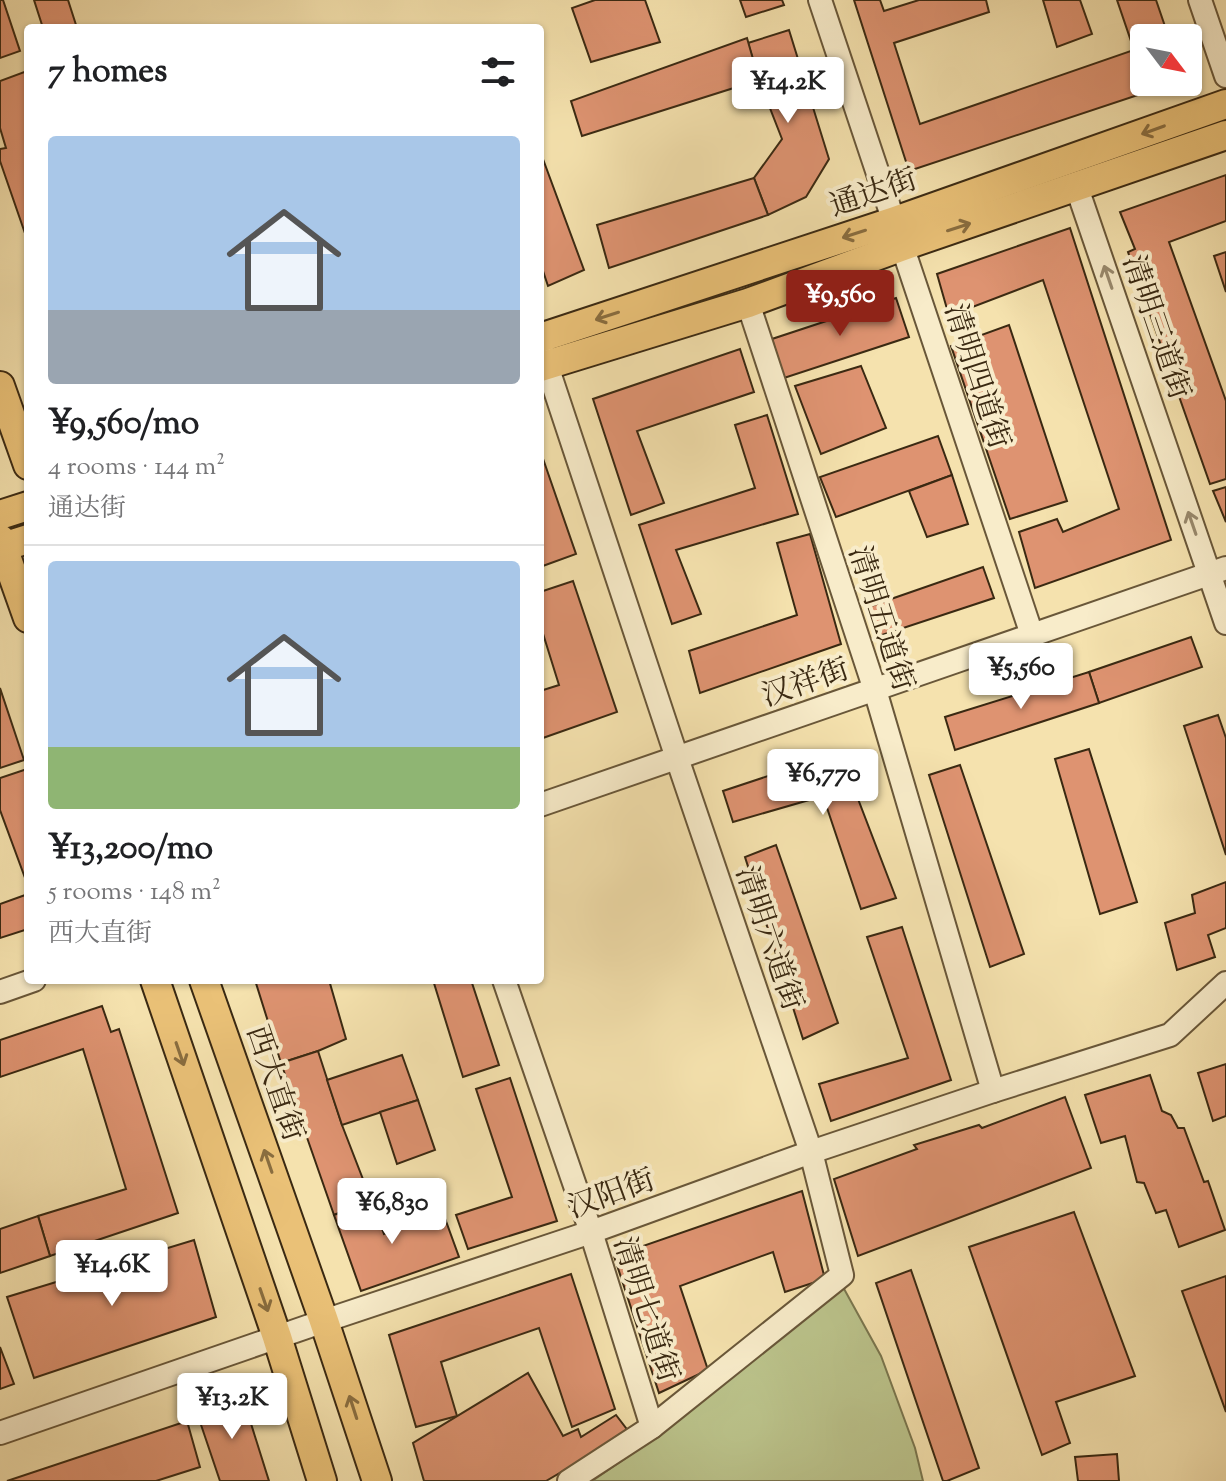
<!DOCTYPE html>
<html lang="en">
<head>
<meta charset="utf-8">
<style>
	body { margin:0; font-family:"Sorts Mill Goudy","Noto Serif SC",serif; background:#f6f6f6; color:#202124; height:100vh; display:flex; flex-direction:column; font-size:30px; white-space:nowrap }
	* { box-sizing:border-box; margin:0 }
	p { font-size:26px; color:#757577 }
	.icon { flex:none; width:44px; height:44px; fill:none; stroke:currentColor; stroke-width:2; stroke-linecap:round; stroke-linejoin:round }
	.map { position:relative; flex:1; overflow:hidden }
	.side { position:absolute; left:24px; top:24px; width:520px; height:960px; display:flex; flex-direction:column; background:#fff; border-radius:8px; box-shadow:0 2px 6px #0004 }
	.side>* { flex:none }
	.needle { width:52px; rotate:122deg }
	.controls { position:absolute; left:1130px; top:24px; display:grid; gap:16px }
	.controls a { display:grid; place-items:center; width:72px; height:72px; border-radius:8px; background:#fff; box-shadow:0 2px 6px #0004; font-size:40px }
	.price { position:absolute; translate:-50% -68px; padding:0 18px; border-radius:8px; background:#fff; color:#222; font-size:26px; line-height:52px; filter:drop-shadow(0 2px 4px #0008) }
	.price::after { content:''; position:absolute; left:50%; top:48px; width:24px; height:18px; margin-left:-12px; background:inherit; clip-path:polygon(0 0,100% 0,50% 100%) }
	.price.selected { background:#8f2418; color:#fff }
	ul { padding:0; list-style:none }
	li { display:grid; align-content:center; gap:16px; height:424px; padding:0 24px }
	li+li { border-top:2px solid #e0e0e0 }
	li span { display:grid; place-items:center; height:248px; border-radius:8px; color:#555 }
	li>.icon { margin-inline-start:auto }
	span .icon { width:144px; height:144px; fill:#fffc; stroke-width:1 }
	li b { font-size:34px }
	h2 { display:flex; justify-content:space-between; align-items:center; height:96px; padding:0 24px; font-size:34px }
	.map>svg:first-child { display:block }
	.green { fill:#bbc38b; stroke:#7a764e; stroke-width:2 }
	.building { fill:#de9371; stroke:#3a2912; stroke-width:2 }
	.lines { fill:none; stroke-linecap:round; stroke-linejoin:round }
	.minor-casing { stroke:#695739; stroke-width:26 }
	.major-casing { stroke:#3a2912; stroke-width:32 }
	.minor { stroke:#f8ecca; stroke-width:22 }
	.major { stroke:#eac177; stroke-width:28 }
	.oneway { stroke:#896d3f }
	.oneway2 { stroke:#998a6e }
	.labels { text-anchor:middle; stroke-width:8; stroke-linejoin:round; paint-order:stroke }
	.street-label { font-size:30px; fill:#3a2912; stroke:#f8ecca }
</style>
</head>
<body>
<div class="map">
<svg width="1226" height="1481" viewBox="0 0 1226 1481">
	<rect width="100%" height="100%" fill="#f5e2ae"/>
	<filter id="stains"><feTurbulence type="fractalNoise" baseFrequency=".0025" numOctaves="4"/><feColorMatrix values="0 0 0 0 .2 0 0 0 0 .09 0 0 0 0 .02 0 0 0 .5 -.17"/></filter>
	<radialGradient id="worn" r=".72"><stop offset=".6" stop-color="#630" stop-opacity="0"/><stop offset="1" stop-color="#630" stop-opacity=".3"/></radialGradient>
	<!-- green -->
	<path class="green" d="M843,1287L881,1356L915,1448L923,1481H592L658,1436Z"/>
	<!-- building -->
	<g class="building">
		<path d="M0,0H3L20,51L0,58Z"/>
		<path d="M34,0H68L77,28H43Z"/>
		<path d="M595,0H645L660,42L591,62L572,8Z"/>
		<path d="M740,0H782L784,5L746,17Z"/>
		<path d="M854,0H880L884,11L919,0H986L989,12L894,43L920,124L1134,50L1117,0H1156L1169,38H1144V82H1177L909,171Z"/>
		<path d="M1043,0H1080L1092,34L1057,47Z"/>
		<path d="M789,30L829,159L806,197L768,215L754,178L782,139L759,80L748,43Z"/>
		<path d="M747,38L759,80L582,136L571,101Z"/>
		<path d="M27,71L28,74V242L0,161V149L6,148L0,128V81Z"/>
		<path d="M540,151L584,270L548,286L540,262Z"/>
		<path d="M1226,175V221L1169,242L1226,401V479L1210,484L1128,252L1135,249L1120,212Z"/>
		<path d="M754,178L768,215L609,268L597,225Z"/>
		<path d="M1070,228L1171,540L1035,588L1019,532L1057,519L1063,532L1119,509L1043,280L949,316L937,274Z"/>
		<path d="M1226,252V292L1214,256Z"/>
		<path d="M896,298L909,337L784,378L772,339Z"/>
		<path d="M1009,325L1067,501L1010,519L951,346Z"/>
		<path d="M740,349L754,392L637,431L664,503L631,515L593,399Z"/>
		<path d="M861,366L886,428L821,454L795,386Z"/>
		<path d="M767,415L798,514L676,550L701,614L672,624L639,525L755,488L735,425Z"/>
		<path d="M938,436L952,475L836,517L820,477Z"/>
		<path d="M540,450L576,554L540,567Z"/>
		<path d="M952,475L968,524L927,537L909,491Z"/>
		<path d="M1226,487V522L1213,491Z"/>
		<path d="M810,534L841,644L700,693L689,651L797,615L777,543Z"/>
		<path d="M983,567L994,598L876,637L868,607Z"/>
		<path d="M573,581L617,712L540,739V691L559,685L540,624V592Z"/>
		<path d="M1191,637L1202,667L1099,703L1089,672Z"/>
		<path d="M1089,672L1099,703L955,750L945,717Z"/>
		<path d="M0,688L24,760L0,768Z"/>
		<path d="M1218,715L1226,738V855L1184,726Z"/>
		<path d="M1089,749L1137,902L1100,914L1055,759Z"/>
		<path d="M840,752L896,898L861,909L823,796L733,822L723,791Z"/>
		<path d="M960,765L1024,954L990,967L929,775Z"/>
		<path d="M27,769L28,771V886L0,810V778Z"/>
		<path d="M776,845L838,1023L803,1039L745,857Z"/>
		<path d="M1226,882V928L1208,935L1215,957L1177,970L1165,923L1195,913L1192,895Z"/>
		<path d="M28,894V929L0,938V904Z"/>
		<path d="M902,927L951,1080L831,1121L819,1084L908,1058L867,937Z"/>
		<path d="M255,980H329L346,1039L318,1051L281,1063Z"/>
		<path d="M433,980H471L499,1065L463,1077Z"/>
		<path d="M102,1006L111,1032L119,1029L178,1213L50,1256L38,1216L126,1189L83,1049L0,1077V1040Z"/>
		<path d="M318,1051L342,1125L371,1200L334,1215L281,1063Z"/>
		<path d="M402,1055L418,1100L342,1125L327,1080Z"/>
		<path d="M1226,1064V1116L1213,1121L1198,1073Z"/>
		<path d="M1150,1075L1162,1111L1171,1115L1178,1128H1184L1204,1182L1208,1181L1225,1230L1179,1247L1166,1210L1156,1213L1144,1183L1137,1182L1125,1136L1101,1143L1085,1095Z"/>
		<path d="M510,1078L557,1221L468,1249L456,1215L512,1197L476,1089Z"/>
		<path d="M1065,1097L1091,1168L858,1256L834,1179L917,1149L914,1145L979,1125L982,1128Z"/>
		<path d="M418,1100L435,1150L397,1164L380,1112Z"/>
		<path d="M802,1191L825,1279L785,1292L773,1252L680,1286L708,1370L659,1393L614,1256Z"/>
		<path d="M371,1200L384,1234L443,1213L459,1257L361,1291L334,1215Z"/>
		<path d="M1074,1212L1135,1376L1056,1402L1070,1443L1042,1455L969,1247Z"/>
		<path d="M38,1216L50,1256L0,1273V1229Z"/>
		<path d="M194,1240L216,1317L34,1378L7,1297Z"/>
		<path d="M911,1270L979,1468L947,1481H943L876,1283Z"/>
		<path d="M571,1274L615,1409L572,1427L539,1328L441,1362L457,1416L416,1427L389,1335Z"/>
		<path d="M1226,1276V1412L1182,1291Z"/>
		<path d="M0,1347L14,1384L0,1389Z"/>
		<path d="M528,1373L563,1436L578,1429L581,1437L616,1415L629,1432L546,1481H424L413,1443Z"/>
		<path d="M242,1395L269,1481H220L196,1410Z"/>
		<path d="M187,1421L200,1467L156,1481H7Z"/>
		<path d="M1117,1454L1119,1481H1078L1075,1457Z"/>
	</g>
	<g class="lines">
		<!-- minor casing -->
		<g class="minor-casing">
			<g id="minor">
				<path d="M820,0L1032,635"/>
				<path d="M1200,0L1226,76"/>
				<path d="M1077,188L1226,623"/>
				<path d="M748,303L875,690L993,1091"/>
				<path d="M542,351L677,758L811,1152L842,1275L652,1427"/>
				<path d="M540,805L1226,568"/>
				<path d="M504,980L591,1232L652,1427L569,1481"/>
				<path d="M0,992L34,980"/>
				<path d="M0,1433L324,1321L591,1232L811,1152L993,1091L1170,1035L1226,983"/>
			</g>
		</g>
		<!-- major casing -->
		<g class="major-casing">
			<g id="major">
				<path d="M540,338L895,221L1226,104"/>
				<path d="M540,367L748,303L903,246L1226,135"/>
				<path d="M0,386L28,465"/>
				<path d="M0,515L28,506"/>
				<path d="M0,539L28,618"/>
				<path d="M0,548L28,539"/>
				<path d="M155,980L277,1337L322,1481"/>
				<path d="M204,980L324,1321L377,1481"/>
			</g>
		</g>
		<!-- minor -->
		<use href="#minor" class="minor"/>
		<!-- major -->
		<use href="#major" class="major"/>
	</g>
	<!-- one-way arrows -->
	<defs><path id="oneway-shaft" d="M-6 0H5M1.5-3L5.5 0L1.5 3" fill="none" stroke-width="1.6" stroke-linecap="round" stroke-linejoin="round" transform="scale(2)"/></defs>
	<g class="oneway">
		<use href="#oneway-shaft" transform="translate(1153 130) rotate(160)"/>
		<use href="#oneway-shaft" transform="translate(959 227) rotate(-18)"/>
		<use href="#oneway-shaft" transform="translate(854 234) rotate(162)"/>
		<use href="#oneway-shaft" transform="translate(607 316) rotate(162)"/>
		<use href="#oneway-shaft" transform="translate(180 1054) rotate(71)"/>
		<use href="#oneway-shaft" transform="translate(268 1161) rotate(-109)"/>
		<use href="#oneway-shaft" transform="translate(264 1300) rotate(71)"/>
		<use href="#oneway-shaft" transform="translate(353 1407) rotate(-108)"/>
	</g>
	<g class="oneway2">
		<use href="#oneway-shaft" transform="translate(1108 277) rotate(-109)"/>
		<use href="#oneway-shaft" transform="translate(1192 523) rotate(-109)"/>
	</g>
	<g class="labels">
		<!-- street labels -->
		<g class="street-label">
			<text transform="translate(873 192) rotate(-19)" y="10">通达街</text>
			<text transform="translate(1157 327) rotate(71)" y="10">清明三道街</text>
			<text transform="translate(978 376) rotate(72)" y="10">清明四道街</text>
			<text transform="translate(882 618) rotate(72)" y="10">清明五道街</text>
			<text transform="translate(805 682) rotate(-19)" y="10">汉祥街</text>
			<text transform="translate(770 938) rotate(71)" y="10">清明六道街</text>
			<text transform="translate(276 1083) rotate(71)" y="10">西大直街</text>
			<text transform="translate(611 1193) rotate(-20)" y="10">汉阳街</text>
			<text transform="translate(647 1309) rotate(72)" y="10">清明七道街</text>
		</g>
	</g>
	<rect width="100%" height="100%" filter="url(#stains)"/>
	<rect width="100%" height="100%" fill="url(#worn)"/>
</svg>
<div class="controls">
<a><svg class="needle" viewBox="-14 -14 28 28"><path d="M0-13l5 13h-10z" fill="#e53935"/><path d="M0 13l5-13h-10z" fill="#757577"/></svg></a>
</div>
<b class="price" style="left:788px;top:125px">¥14.2K</b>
<b class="price selected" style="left:840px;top:338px">¥9,560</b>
<b class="price" style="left:1021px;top:711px">¥5,560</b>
<b class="price" style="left:823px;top:817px">¥6,770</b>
<b class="price" style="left:392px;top:1246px">¥6,830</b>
<b class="price" style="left:112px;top:1308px">¥14.6K</b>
<b class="price" style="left:232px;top:1441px">¥13.2K</b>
<section class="side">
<h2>7 homes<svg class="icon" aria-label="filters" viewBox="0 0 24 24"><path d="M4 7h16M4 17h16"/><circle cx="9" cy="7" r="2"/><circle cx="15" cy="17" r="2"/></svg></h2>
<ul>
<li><span style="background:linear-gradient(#a9c7e8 70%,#9aa5b1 0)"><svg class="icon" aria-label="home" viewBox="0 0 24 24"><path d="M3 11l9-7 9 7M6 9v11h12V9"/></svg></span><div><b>¥9,560/mo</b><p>4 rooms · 144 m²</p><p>通达街</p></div></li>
<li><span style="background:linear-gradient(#a9c7e8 75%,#8fb573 0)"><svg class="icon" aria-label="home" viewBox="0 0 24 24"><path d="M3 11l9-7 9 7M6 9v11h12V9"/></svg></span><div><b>¥13,200/mo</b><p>5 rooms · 148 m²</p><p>西大直街</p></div></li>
</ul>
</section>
</div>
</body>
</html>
